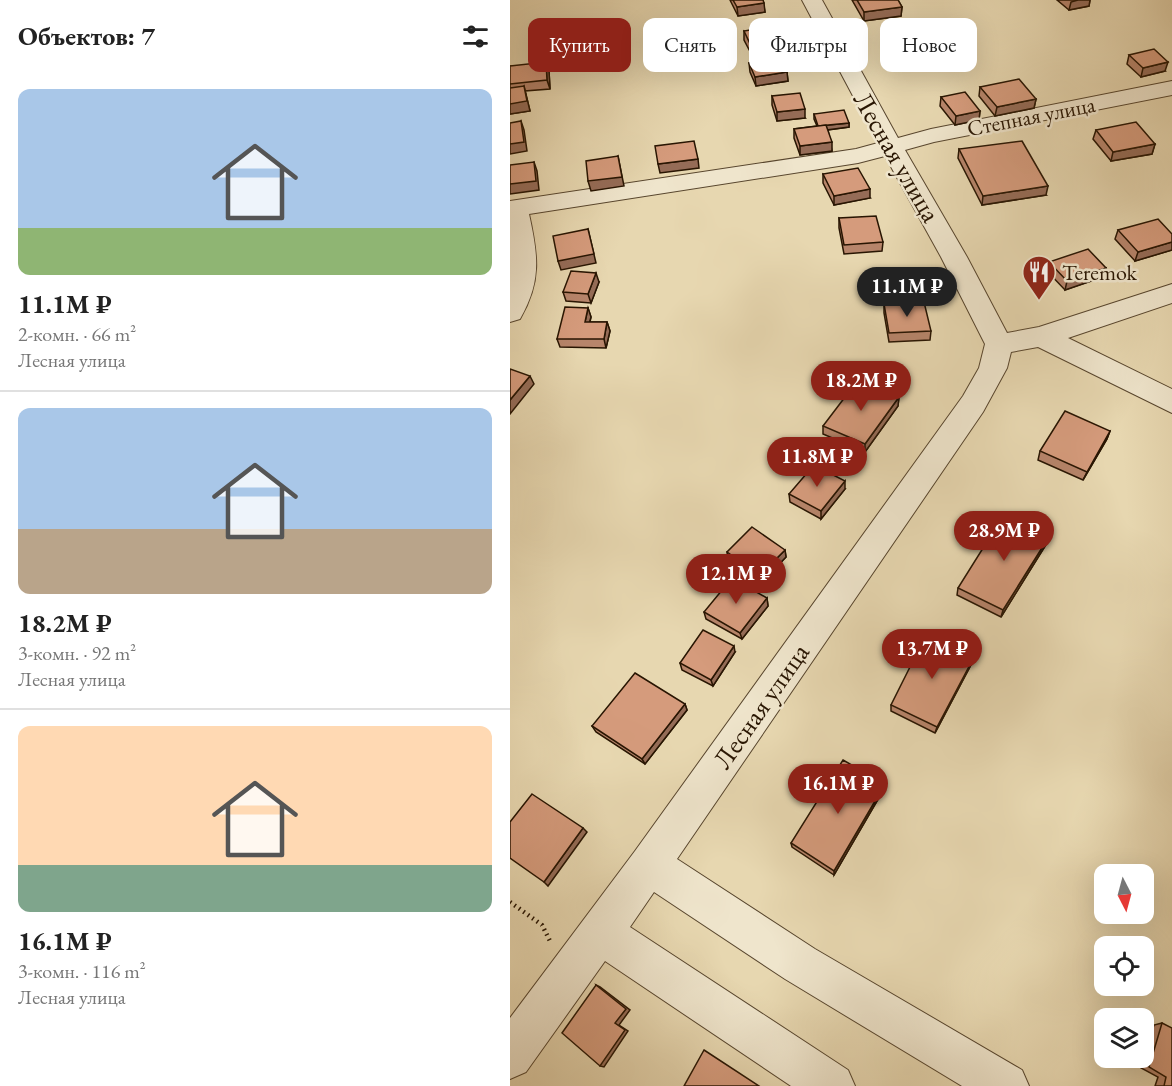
<!DOCTYPE html>
<html lang="ru">
<head>
<meta charset="utf-8">
<style>
	body { margin:0; font-family:"EB Garamond",serif; background:#f6f6f6; color:#222; height:100vh; display:flex; flex-direction:column; font-size:22px; white-space:nowrap }
	* { box-sizing:border-box; margin:0 }
	p { font-size:20px; color:#767676 }
	.icon { flex:none; width:33px; height:33px; fill:none; stroke:currentColor; stroke-width:2; stroke-linecap:round; stroke-linejoin:round }
	.map { position:relative; flex:1; overflow:hidden }
	.side { display:flex; flex-direction:column; background:#fff; width:510px }
	.side>* { flex:none }
	.hud { position:absolute; left:18px; top:18px; width:554px; height:54px; display:flex; gap:12px }
	.needle { width:39px; rotate:174deg }
	.fabs { position:absolute; left:584px; top:864px; display:grid; gap:12px }
	.fabs a { display:grid; place-items:center; width:60px; height:60px; border-radius:12px; background:#fff; box-shadow:0 6px 24px #0002; font-size:30px }
	.price { position:absolute; translate:-50% -51px; padding:0 14px; border-radius:21px; background:#8f2418; color:#fff; font-size:20px; line-height:39px; filter:drop-shadow(0 2px 3px #0008) }
	.price::after { content:''; position:absolute; left:50%; top:36px; width:18px; height:14px; margin-left:-9px; background:inherit; clip-path:polygon(0 0,100% 0,50% 100%) }
	.price.selected { background:#222; color:#fff }
	ul { padding:0; list-style:none }
	li { display:grid; align-content:center; gap:12px; height:318px; padding:0 18px }
	li+li { border-top:2px solid #e0e0e0 }
	li span { display:grid; place-items:center; height:186px; border-radius:12px; color:#555 }
	li>.icon { margin-inline-start:auto }
	span .icon { width:108px; height:108px; fill:#fffc; stroke-width:1 }
	li b { font-size:26px }
	h2 { display:flex; justify-content:space-between; align-items:center; height:72px; padding:0 18px; font-size:26px }
	.tag { padding:0 21px; border-radius:12px; background:#fff; box-shadow:0 6px 24px #0002; font-size:21px; line-height:54px }
	.tag.selected { background:#8f2418; color:#fff }
	main { display:flex; flex:1; min-height:0 }
	.map>svg:first-child { display:block }
	.lines { fill:none; stroke-linecap:round; stroke-linejoin:round }
	.minor-casing { stroke:#58462e; stroke-width:2 }
	.path { stroke:#281502; stroke-width:4.5; stroke-dasharray:1.5 4; stroke-linecap:butt }
	.minor { fill:#efe5cc; fill-rule:evenodd }
	.wall { fill:#b7856b; stroke:#281502; stroke-width:1.5 }
	.shaded-wall { fill:#956c57; stroke:#281502; stroke-width:1.5 }
	.building { fill:#d59b7c; stroke:#281502; stroke-width:1.5 }
	.labels { text-anchor:middle; stroke-width:5; stroke-linejoin:round; paint-order:stroke }
	.far-street-label { font-size:22px; fill:#281502; stroke:#efe5cc }
	.far-poi-label { font-size:22px; fill:#281502; stroke:#efe5cc; text-anchor:start }
	.street-label { font-size:27px; fill:#281502; stroke:#efe5cc }
</style>
</head>
<body>
<main>
<section class="side">
<h2>Объектов: 7<svg class="icon" aria-label="filters" viewBox="0 0 24 24"><path d="M4 7h16M4 17h16"/><circle cx="9" cy="7" r="2"/><circle cx="15" cy="17" r="2"/></svg></h2>
<ul>
<li><span style="background:linear-gradient(#a9c7e8 75%,#8fb573 0)"><svg class="icon" aria-label="home" viewBox="0 0 24 24"><path d="M3 11l9-7 9 7M6 9v11h12V9"/></svg></span><div><b>11.1M ₽</b><p>2-комн. · 66 m²</p><p>Лесная улица</p></div></li>
<li><span style="background:linear-gradient(#a9c7e8 65%,#b9a48a 0)"><svg class="icon" aria-label="home" viewBox="0 0 24 24"><path d="M3 11l9-7 9 7M6 9v11h12V9"/></svg></span><div><b>18.2M ₽</b><p>3-комн. · 92 m²</p><p>Лесная улица</p></div></li>
<li><span style="background:linear-gradient(#ffd9b3 75%,#7fa58c 0)"><svg class="icon" aria-label="home" viewBox="0 0 24 24"><path d="M3 11l9-7 9 7M6 9v11h12V9"/></svg></span><div><b>16.1M ₽</b><p>3-комн. · 116 m²</p><p>Лесная улица</p></div></li>
</ul>
</section>
<div class="map">
<svg width="662" height="1086" viewBox="0 0 662 1086">
	<rect width="100%" height="100%" fill="#e7d7b0"/>
	<filter id="stains"><feTurbulence type="fractalNoise" baseFrequency=".00333" numOctaves="4"/><feColorMatrix values="0 0 0 0 .2 0 0 0 0 .09 0 0 0 0 .02 0 0 0 .5 -.17"/></filter>
	<radialGradient id="worn" r=".72"><stop offset=".6" stop-color="#630" stop-opacity="0"/><stop offset="1" stop-color="#630" stop-opacity=".3"/></radialGradient>
	<g class="lines">
		<!-- minor casing -->
		<g class="minor-casing">
			<path id="minor" d="M292,0H312L388,138L421,129L662,81V95L424,142L395,150L457,257L497,333L529,327L662,284V303L558,338L662,389V413L528,347L501,352L497,368L473,412L167,859L305,949L512,1070L519,1086H452L275,979L144,892L120,927L338,1070L345,1086H281L95,961L16,1072L0,1079V1018L125,851L453,396L469,368L475,344L431,257L375,156L348,163L19,214C28,255 32,281 10,319L0,322V201L346,149L368,143Z"/>
		</g>
		<!-- path -->
		<path class="path" d="M0,902L32,925L40,941"/>
		<!-- minor -->
		<use href="#minor" class="minor"/>
	</g>
	<!-- wall -->
	<g class="wall">
		<path d="M220,0H253L255,12L228,16Z"/>
		<path d="M342,0H388L392,7L391,16L354,21Z"/>
		<path d="M547,0H580L579,6L559,10Z"/>
		<path d="M234,31L273,54L244,59L234,40Z"/>
		<path d="M377,31L429,46L385,53L376,40Z"/>
		<path d="M619,55L655,71L631,77L617,64Z"/>
		<path d="M239,63L277,72L278,81L246,86L240,72Z"/>
		<path d="M0,66L39,71L40,89L15,91L20,111L0,114Z"/>
		<path d="M470,87L526,99L524,108L485,116L469,96Z"/>
		<path d="M262,96L295,118L267,121L262,105Z"/>
		<path d="M431,97L470,111L469,120L445,125L430,106Z"/>
		<path d="M304,114L339,123V127L318,130L322,151L290,155L284,138V129L307,126L304,119Z"/>
		<path d="M586,130L645,144L642,154L601,161L583,139Z"/>
		<path d="M449,149L536,195L472,205L448,158Z"/>
		<path d="M313,174L360,198L324,205L313,183Z"/>
		<path d="M329,218L373,242L372,251L334,254L329,228Z"/>
		<path d="M608,230L662,234V250L625,261L605,239Z"/>
		<path d="M539,262L596,268L593,277L555,290L537,271Z"/>
		<path d="M89,282L81,303L56,301L53,292Z"/>
		<path d="M374,304L421,331L420,340L379,342L374,313Z"/>
		<path d="M78,308L81,317L80,322H97L100,331L96,348L50,347L47,339Z"/>
		<path d="M389,397L388,406L355,452L313,434V426Z"/>
		<path d="M600,431L597,439L573,480L528,460L530,451Z"/>
		<path d="M335,489L311,519L280,502L279,494Z"/>
		<path d="M537,543L491,617L447,595L448,588Z"/>
		<path d="M275,550L276,557L251,583L218,559L217,552Z"/>
		<path d="M257,598L258,606L232,639L196,619L194,612Z"/>
		<path d="M225,652L203,686L172,670L170,663Z"/>
		<path d="M462,663L425,733L381,711V705Z"/>
		<path d="M175,704L177,710L135,764L86,732L82,726Z"/>
		<path d="M375,784L374,789L324,875L282,847L281,843Z"/>
		<path d="M652,1023L662,1086H645L648,1077L631,1068L644,1025Z"/>
	</g>
	<!-- shaded-wall -->
	<g class="shaded-wall">
		<path d="M568,0H580L579,6L559,10L561,2Z"/>
		<path d="M254,3L255,12L228,16L227,7Z"/>
		<path d="M392,7L391,16L354,21V12Z"/>
		<path d="M430,37L429,46L385,53V44Z"/>
		<path d="M273,45V54L244,59L243,50Z"/>
		<path d="M36,62L39,71L40,89L37,80Z"/>
		<path d="M658,62L655,71L631,77L633,68Z"/>
		<path d="M277,72L278,81L246,86L245,77Z"/>
		<path d="M14,86L20,111L0,114V104Z"/>
		<path d="M526,99L524,108L485,116L487,107Z"/>
		<path d="M295,109V118L267,121V112Z"/>
		<path d="M470,111L469,120L445,125L446,116Z"/>
		<path d="M11,121L14,130L17,151L0,154V144Z"/>
		<path d="M339,123V127L309,131V126Z"/>
		<path d="M322,142V151L290,155V146Z"/>
		<path d="M645,144L642,154L601,161L603,152Z"/>
		<path d="M108,156L114,186L81,191L78,181Z"/>
		<path d="M188,159L189,168L150,173L148,164Z"/>
		<path d="M24,162L27,171L29,190L0,194V184Z"/>
		<path d="M538,186L536,195L472,205L473,196Z"/>
		<path d="M360,189V198L324,205V196Z"/>
		<path d="M78,229L86,263L51,270L48,261Z"/>
		<path d="M662,242V250L625,261L628,252Z"/>
		<path d="M596,268L593,277L555,290L557,281Z"/>
		<path d="M86,273L89,282L81,303L78,294Z"/>
		<path d="M78,308L81,317L77,331L75,322Z"/>
		<path d="M97,322L100,331L96,348L94,339Z"/>
		<path d="M20,376L24,384L0,414V400Z"/>
		<path d="M389,397L388,406L355,452V444Z"/>
		<path d="M600,431L597,439L573,480L577,472Z"/>
		<path d="M335,481V489L311,519V511Z"/>
		<path d="M540,535L537,543L491,617L493,610Z"/>
		<path d="M275,550L276,557L251,583L250,575Z"/>
		<path d="M257,598L258,606L232,639L230,633Z"/>
		<path d="M224,646L225,652L203,686L201,680Z"/>
		<path d="M464,657L462,663L425,733L427,727Z"/>
		<path d="M175,704L177,710L135,764L132,759Z"/>
		<path d="M375,784L374,789L324,875V871Z"/>
		<path d="M73,828L77,832L38,886L34,882Z"/>
		<path d="M86,985L90,987L120,1010L109,1025L118,1031L94,1067L90,1066L105,1023Z"/>
	</g>
	<!-- building -->
	<g class="building">
		<path d="M223,0H253L254,3L227,7Z"/>
		<path d="M347,0H388L392,7L354,12Z"/>
		<path d="M421,24L430,37L385,44L377,31Z"/>
		<path d="M263,26L273,45L243,50L234,31Z"/>
		<path d="M644,49L658,62L633,68L619,55Z"/>
		<path d="M271,58L277,72L245,77L239,63Z"/>
		<path d="M36,62L37,80L0,84V66Z"/>
		<path d="M509,79L526,99L487,107L470,87Z"/>
		<path d="M14,86L17,101L0,104V88Z"/>
		<path d="M455,92L470,111L446,116L431,97Z"/>
		<path d="M290,93L295,109L267,112L262,96Z"/>
		<path d="M334,110L339,123L308,126L304,114Z"/>
		<path d="M11,121L14,142L0,144V123Z"/>
		<path d="M626,122L645,144L603,152L586,130Z"/>
		<path d="M316,125L322,142L290,146L284,129Z"/>
		<path d="M184,141L188,159L148,164L145,146Z"/>
		<path d="M512,141L538,186L473,196L449,149Z"/>
		<path d="M108,156L112,177L78,181L76,161Z"/>
		<path d="M24,162L26,181L0,184V165Z"/>
		<path d="M348,168L360,189L324,196L313,174Z"/>
		<path d="M366,216L373,242L334,245L329,218Z"/>
		<path d="M648,219L662,234V242L628,252L608,230Z"/>
		<path d="M78,229L84,254L48,261L43,236Z"/>
		<path d="M578,249L596,268L557,281L539,262Z"/>
		<path d="M61,271L86,273L78,294L53,292Z"/>
		<path d="M414,302L421,331L379,333L374,304Z"/>
		<path d="M55,307L78,308L75,322H97L94,339H47Z"/>
		<path d="M0,369L20,376L0,400Z"/>
		<path d="M348,380L389,397L355,444L313,426Z"/>
		<path d="M555,411L600,431L577,472L530,451Z"/>
		<path d="M304,465L335,481L311,511L279,494Z"/>
		<path d="M495,513L540,535L493,610L448,588Z"/>
		<path d="M242,527L275,550L250,575L217,552Z"/>
		<path d="M222,578L257,598L230,633L194,612Z"/>
		<path d="M193,630L224,646L201,680L170,663Z"/>
		<path d="M417,633L464,657L427,727L381,705Z"/>
		<path d="M125,673L175,704L132,759L82,726Z"/>
		<path d="M333,760L375,784L324,871L281,843Z"/>
		<path d="M22,794L73,828L34,882L0,858V822Z"/>
		<path d="M86,985L116,1009L105,1023L115,1030L90,1066L52,1033Z"/>
		<path d="M652,1023L662,1028V1086H654L656,1077L639,1067Z"/>
		<path d="M194,1050L249,1086H174Z"/>
	</g>
	<!-- icons -->
	<defs>
		<g id="restaurant-pin" transform="scale(1.725)"><path d="M0 17L-7.5 6A9.5 9.5 0 1 1 7.5 6Z" fill="#8f2418" stroke="#efe5cc"/><path d="M-5-6h1v4h1v-4h1v4h1v-4h1v5L-1.5 .5V6h-2V.5L-5-1ZM5-6V6H3V1.5H1.5Q1.5-4 5-6Z" fill="#fff"/></g>
	</defs>
	<g fill-rule="evenodd">
		<use href="#restaurant-pin" x="529" y="272"/>
	</g>
	<g class="labels">
		<!-- far-street labels -->
		<g class="far-street-label">
			<text transform="translate(521 116) rotate(-11)" y="8">Степная улица</text>
		</g>
		<!-- far-poi labels -->
		<g class="far-poi-label">
			<text x="552" y="280">Teremok</text>
		</g>
		<!-- street labels -->
		<g class="street-label">
			<text transform="translate(387 157) rotate(60)" y="9">Лесная улица</text>
			<text transform="translate(251 706) rotate(-55)" y="9">Лесная улица</text>
		</g>
	</g>
	<rect width="100%" height="100%" filter="url(#stains)"/>
	<rect width="100%" height="100%" fill="url(#worn)"/>
</svg>
<div class="fabs">
<a><svg class="needle" viewBox="-14 -14 28 28"><path d="M0-13l5 13h-10z" fill="#e53935"/><path d="M0 13l5-13h-10z" fill="#767676"/></svg></a>
<a><svg class="icon" aria-label="locate" viewBox="0 0 24 24"><circle cx="12" cy="12" r="6"/><path d="M12 2v4M12 18v4M2 12h4M18 12h4"/></svg></a>
<a><svg class="icon" aria-label="layers" viewBox="0 0 24 24"><path d="M12 4l9 5-9 5-9-5zM3 14l9 5 9-5"/></svg></a>
</div>
<b class="price selected" style="left:397px;top:318px">11.1M ₽</b>
<b class="price" style="left:351px;top:412px">18.2M ₽</b>
<b class="price" style="left:307px;top:488px">11.8M ₽</b>
<b class="price" style="left:494px;top:562px">28.9M ₽</b>
<b class="price" style="left:226px;top:605px">12.1M ₽</b>
<b class="price" style="left:422px;top:680px">13.7M ₽</b>
<b class="price" style="left:328px;top:815px">16.1M ₽</b>
<div class="hud">
<a class="tag selected">Купить</a>
<a class="tag">Снять</a>
<a class="tag">Фильтры</a>
<a class="tag">Новое</a>
</div>
</div>
</main>
</body>
</html>
